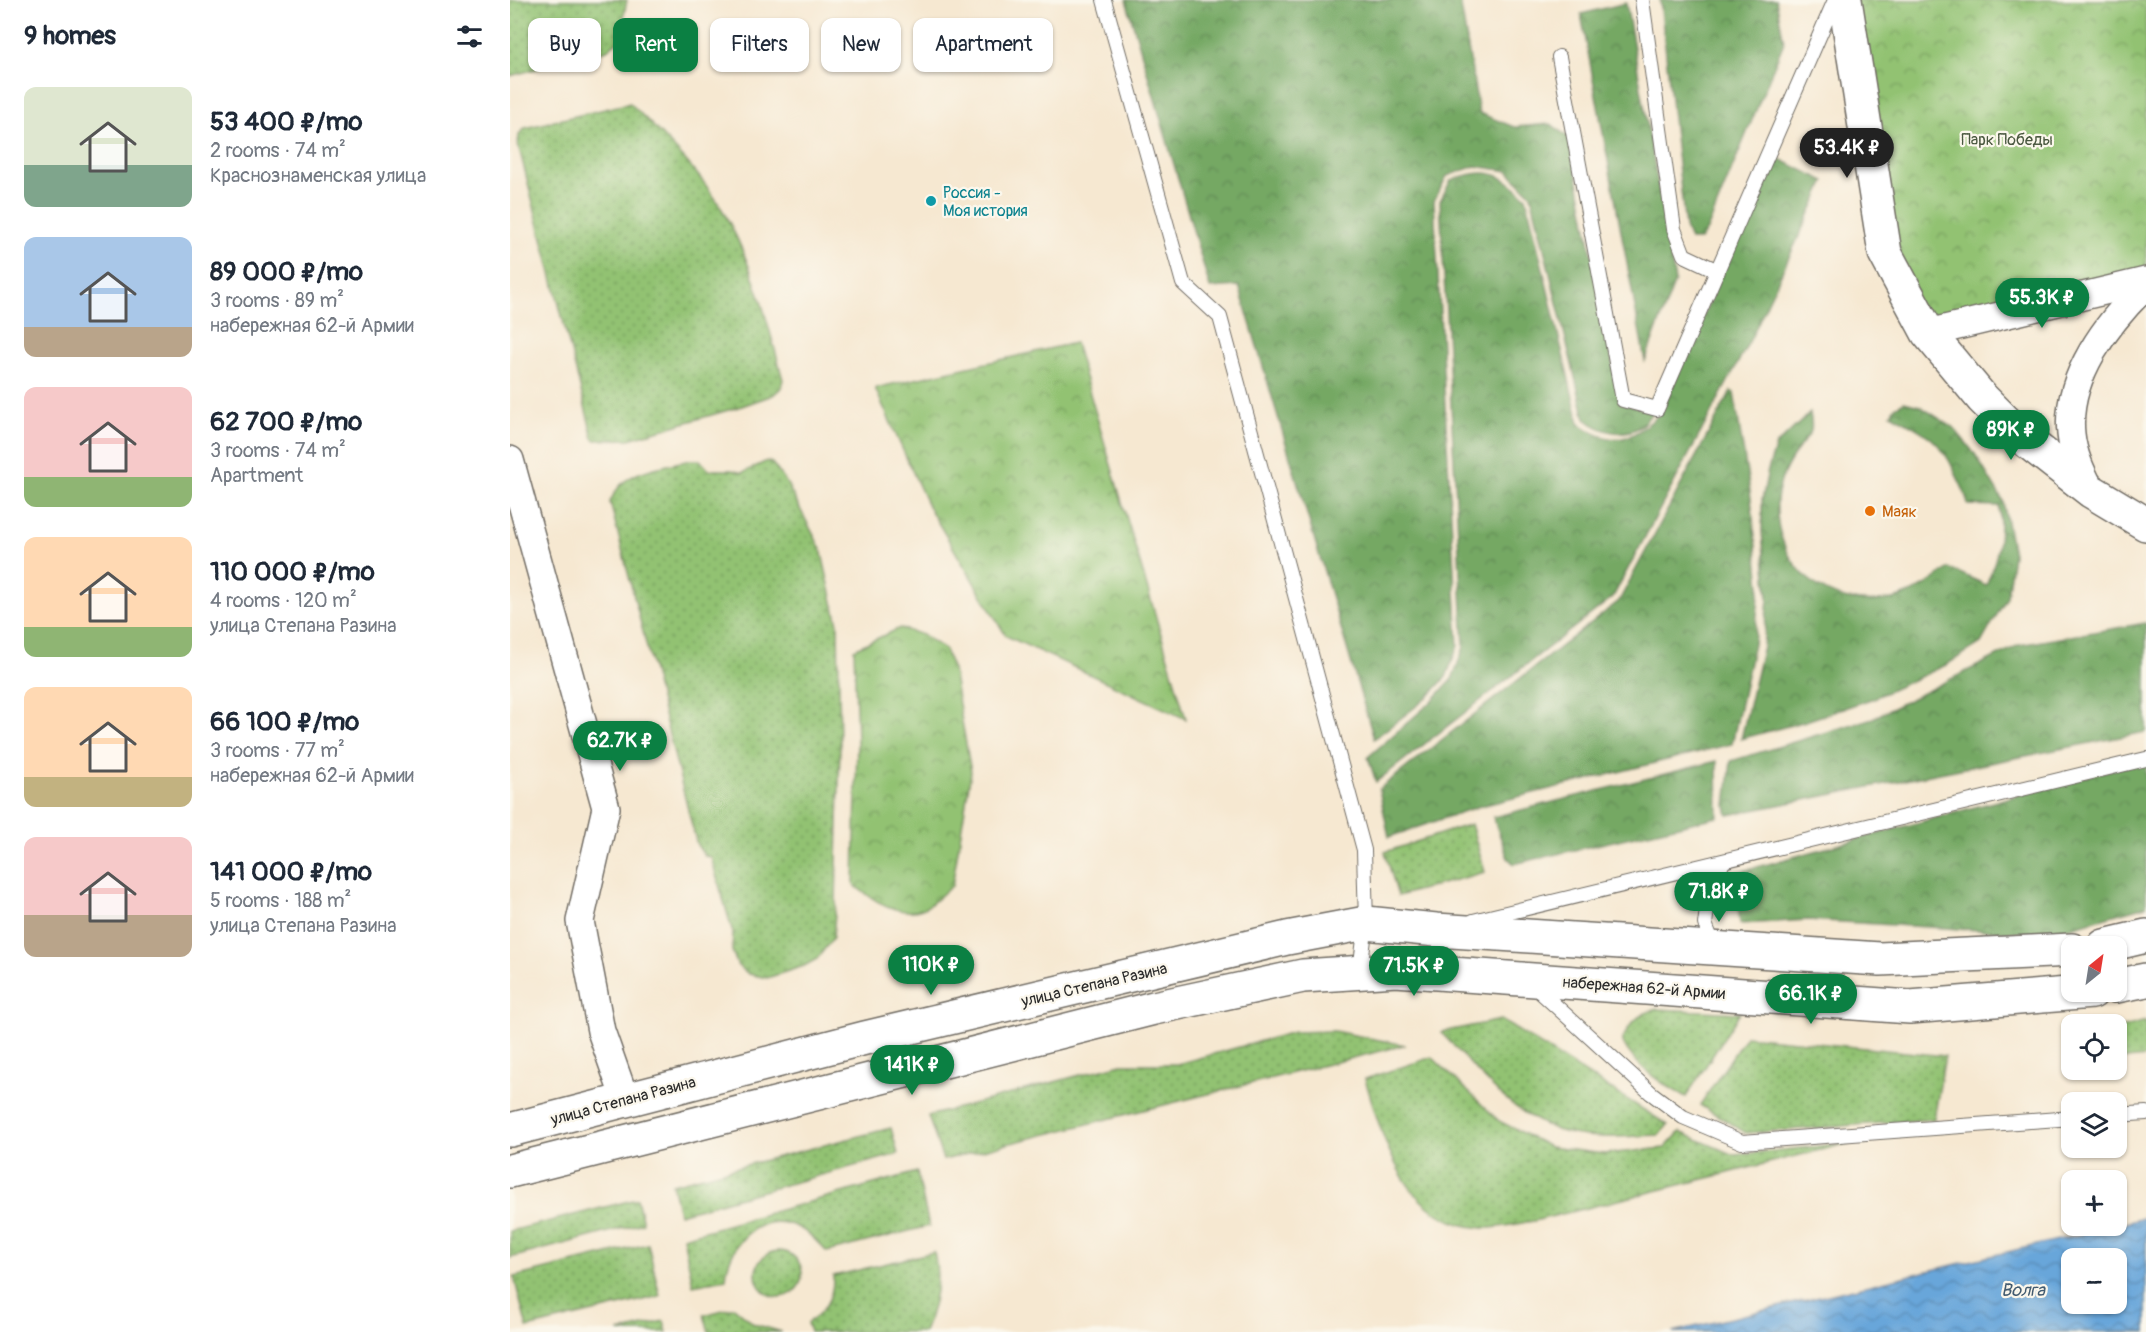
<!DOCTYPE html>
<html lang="en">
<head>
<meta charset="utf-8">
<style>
	body { margin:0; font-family:Pangolin,sans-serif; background:#f6f6f7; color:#1f2937; height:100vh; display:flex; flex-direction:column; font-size:22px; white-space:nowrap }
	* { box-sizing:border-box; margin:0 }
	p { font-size:20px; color:#747a83 }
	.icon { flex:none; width:33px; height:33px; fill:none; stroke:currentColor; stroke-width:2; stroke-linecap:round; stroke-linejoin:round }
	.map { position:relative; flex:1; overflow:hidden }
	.side { display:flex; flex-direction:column; background:#fff; width:510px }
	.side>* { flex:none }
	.top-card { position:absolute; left:18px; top:18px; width:570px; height:54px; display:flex; gap:12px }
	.needle { width:39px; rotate:30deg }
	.fabs { position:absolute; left:1551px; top:936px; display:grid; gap:12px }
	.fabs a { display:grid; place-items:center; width:66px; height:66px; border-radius:12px; background:#fff; box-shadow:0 2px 4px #0004; font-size:30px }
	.price { position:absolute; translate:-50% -51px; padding:0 14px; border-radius:21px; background:#0b8043; color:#fff; font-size:20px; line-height:39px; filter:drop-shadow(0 2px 3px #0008) }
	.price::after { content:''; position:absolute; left:50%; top:36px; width:18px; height:14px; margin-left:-9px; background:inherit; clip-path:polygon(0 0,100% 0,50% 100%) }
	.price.on { background:#222; color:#fff }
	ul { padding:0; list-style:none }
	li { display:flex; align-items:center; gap:18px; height:150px; padding:0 24px }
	li span { display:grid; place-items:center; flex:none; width:168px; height:120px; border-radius:12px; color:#555 }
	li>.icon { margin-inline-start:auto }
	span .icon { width:72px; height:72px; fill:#fffc; stroke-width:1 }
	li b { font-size:26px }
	h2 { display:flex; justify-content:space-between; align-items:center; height:72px; padding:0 24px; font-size:26px }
	.chip { padding:0 21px; border-radius:12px; background:#fff; box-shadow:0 2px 4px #0004; font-size:21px; line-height:54px }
	.chip.on { background:#0b8043; color:#fff }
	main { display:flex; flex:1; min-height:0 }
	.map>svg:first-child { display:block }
	.grass { fill:url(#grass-dots); stroke:#5e764e; stroke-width:1.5 }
	.forest { fill:url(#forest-crowns); stroke:#506a48; stroke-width:1.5 }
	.park { fill:url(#park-crowns); stroke:#5e764e; stroke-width:1.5 }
	.water { fill:url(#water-waves); stroke:#4a6882; stroke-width:1.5; fill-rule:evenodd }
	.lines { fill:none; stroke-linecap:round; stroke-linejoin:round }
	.lane-casing { stroke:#726d65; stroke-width:16 }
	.street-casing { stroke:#726d65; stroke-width:30 }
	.secondary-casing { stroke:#726d65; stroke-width:36 }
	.lane { stroke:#fff; stroke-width:14 }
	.street { stroke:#fff; stroke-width:27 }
	.secondary { stroke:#fff; stroke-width:33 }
	.culture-dot { fill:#0f9aa8; stroke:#fbf7ec; stroke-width:2 }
	.food-dot { fill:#e8710a; stroke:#fbf7ec; stroke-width:2 }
	.labels { text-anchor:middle; stroke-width:4.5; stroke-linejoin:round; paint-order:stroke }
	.park-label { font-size:16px; fill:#4a5840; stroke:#fbf7ec }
	.culture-label { font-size:16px; fill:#0d838f; stroke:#fbf7ec; text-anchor:start }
	.food-label { font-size:16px; fill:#c56008; stroke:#fbf7ec; text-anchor:start }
	.street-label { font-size:16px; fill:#2b2b2b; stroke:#fbf7ec }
	.water-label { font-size:18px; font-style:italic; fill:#435c71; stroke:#fbf7ec }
</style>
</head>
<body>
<main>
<section class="side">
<h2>9 homes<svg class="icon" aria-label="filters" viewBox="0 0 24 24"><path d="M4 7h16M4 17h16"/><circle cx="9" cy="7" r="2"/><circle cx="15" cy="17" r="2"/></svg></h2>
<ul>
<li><span style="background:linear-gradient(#dfe7d0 65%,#7fa58c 0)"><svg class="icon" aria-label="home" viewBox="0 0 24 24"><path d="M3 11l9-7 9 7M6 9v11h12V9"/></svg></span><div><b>53 400 ₽/mo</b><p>2 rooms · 74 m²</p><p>Краснознаменская улица</p></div></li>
<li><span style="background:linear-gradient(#a9c7e8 75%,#b9a48a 0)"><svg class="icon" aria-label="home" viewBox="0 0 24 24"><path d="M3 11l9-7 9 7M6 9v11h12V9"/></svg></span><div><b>89 000 ₽/mo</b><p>3 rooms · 89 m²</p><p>набережная 62-й Армии</p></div></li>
<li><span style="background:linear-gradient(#f6c9c9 75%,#8fb573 0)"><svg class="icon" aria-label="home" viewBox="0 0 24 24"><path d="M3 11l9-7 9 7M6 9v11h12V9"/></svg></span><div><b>62 700 ₽/mo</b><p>3 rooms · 74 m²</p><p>Apartment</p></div></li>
<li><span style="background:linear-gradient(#ffd9b3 75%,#8fb573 0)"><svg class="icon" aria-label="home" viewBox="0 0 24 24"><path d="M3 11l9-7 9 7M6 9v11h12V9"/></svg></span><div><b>110 000 ₽/mo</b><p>4 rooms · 120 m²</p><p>улица Степана Разина</p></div></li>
<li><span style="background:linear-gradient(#ffd9b3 75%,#c2b280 0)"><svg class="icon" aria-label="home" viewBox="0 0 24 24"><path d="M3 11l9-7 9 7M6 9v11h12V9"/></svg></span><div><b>66 100 ₽/mo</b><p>3 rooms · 77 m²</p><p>набережная 62-й Армии</p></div></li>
<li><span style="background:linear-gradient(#f6c9c9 65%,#b9a48a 0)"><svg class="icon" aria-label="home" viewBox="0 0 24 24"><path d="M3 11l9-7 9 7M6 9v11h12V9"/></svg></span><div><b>141 000 ₽/mo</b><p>5 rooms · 188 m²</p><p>улица Степана Разина</p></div></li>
</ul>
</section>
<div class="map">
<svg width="1636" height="1332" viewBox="0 0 1636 1332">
	<defs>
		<pattern id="grass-dots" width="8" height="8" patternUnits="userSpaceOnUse" patternTransform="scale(1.5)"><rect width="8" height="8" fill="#92c272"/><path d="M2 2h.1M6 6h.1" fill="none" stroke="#779e5e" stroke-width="1.8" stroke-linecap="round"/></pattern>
		<pattern id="forest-crowns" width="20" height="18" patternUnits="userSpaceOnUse" patternTransform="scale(1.5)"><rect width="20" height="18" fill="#75a864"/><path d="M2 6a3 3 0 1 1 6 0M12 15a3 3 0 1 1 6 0" fill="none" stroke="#608953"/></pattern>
		<pattern id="park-crowns" width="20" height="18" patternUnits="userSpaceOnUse" patternTransform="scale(1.5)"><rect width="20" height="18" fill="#92c272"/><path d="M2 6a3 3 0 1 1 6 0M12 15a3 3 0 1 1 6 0" fill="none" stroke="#779e5e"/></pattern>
		<pattern id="water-waves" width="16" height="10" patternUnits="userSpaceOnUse" patternTransform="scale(1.5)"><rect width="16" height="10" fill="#68a6da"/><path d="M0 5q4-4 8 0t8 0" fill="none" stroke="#5687b1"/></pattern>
	</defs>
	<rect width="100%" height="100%" fill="#fbf7ec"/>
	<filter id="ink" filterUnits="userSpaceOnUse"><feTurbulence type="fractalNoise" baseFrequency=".0167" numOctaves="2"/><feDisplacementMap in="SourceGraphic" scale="12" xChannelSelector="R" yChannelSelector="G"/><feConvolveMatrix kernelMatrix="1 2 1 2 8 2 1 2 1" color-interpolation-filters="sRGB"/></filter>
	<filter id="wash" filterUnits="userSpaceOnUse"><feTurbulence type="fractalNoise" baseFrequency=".008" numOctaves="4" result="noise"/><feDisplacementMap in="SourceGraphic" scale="24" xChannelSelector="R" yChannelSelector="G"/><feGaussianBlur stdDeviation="1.35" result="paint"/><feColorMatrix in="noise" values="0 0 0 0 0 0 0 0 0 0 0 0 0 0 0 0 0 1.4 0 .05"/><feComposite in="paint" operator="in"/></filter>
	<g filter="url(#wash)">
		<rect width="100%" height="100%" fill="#f6e8d1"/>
		<!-- grass -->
		<g class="grass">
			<path d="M0,0H117L109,40L97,50L0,76Z"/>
			<path d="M120,103C153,136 189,170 213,211C243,264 258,322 273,380L271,388L263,395L229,407L119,439L86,440L83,438L8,144L9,135L15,128Z"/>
			<path d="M179,460H190L199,470H222L232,473L257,461L262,463L276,482L311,549L328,624L330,745L326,903L323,938L307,959L294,966L257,978L239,974L228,966L222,951L223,933L201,857L195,856L187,845L100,502C113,468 147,469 179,460Z"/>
			<path d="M961,824L975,872L888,896L875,852Z"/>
			<path d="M1147,1009L1230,1013L1176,1097C1152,1084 1125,1067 1112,1041C1120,1022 1128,1014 1147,1009Z"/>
			<path d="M991,1020L1158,1125L1149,1135C1116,1136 1078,1141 1047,1130C998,1112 965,1068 931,1032Z"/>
			<path d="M1636,1021V1057L1607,1060V1029Z"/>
			<path d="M824,1031L895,1045L433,1160L418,1116L611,1064H667L784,1032Z"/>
			<path d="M1236,1036L1435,1056L1424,1119L1236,1133L1190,1105Z"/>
			<path d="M922,1057L989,1121L1040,1147L1094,1154L1155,1148L1170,1132L1224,1155L1339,1143L1024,1221C1008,1223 989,1229 973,1228C894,1223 874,1141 855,1079Z"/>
			<path d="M381,1128L388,1154L169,1214L162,1184Z"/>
			<path d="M407,1172L419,1226L317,1252C308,1243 300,1233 289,1228C252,1208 218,1243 216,1279L183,1285L173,1237Z"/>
			<path d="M127,1199L133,1223L0,1258V1231Z"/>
			<path d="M138,1244L150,1296L17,1328L4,1277Z"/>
			<circle cx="269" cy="1274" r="23"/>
			<path d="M424,1252C431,1279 425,1307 414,1332H300L297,1323C315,1312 324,1297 323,1276Z"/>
			<path d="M224,1307L244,1324L272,1332H199L194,1315Z"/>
			<path d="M154,1321L157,1332H109Z"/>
		</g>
		<!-- forest -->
		<g class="forest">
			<path d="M616,0H950L969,113L1004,127L1041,124L1060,139L1110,403L1143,412C1139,416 1134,424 1130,427C1110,438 1090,431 1075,419L1021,195L998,171L965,166L937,176L924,201L948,646L936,677L917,698L864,739L729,286L700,288Z"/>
			<path d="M1150,0H1266L1274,42L1197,230L1190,240H1180L1175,227Z"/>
			<path d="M1116,3L1165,281L1135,361L1071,14Z"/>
			<path d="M1263,156L1315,181L1240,340L1103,597L866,782L858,757L921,702L942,679L954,647L930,201L941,180C977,168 988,170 1016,197L1069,423C1103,449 1123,441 1151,412Z"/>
			<path d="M1221,391L1224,393L1241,498L1250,586L1244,644L1222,744L967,807L879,837L869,789L1109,601Z"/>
			<path d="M1394,402L1410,406L1444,428L1465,454L1493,501L1503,554L1497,597L1471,643L1436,665L1364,698L1296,721L1231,739L1253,646L1258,599L1252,532V500L1258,470L1266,445L1300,413C1301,418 1302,426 1301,431C1299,436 1293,442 1290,446C1278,463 1269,479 1267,500C1263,566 1318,613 1383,599C1405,594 1422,581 1439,568L1476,585C1488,558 1492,536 1489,506L1458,505C1456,491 1449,482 1444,470C1429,437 1411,431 1381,414L1385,407Z"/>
			<path d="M1636,623V732L1218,815L1216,806L1221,761L1363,718L1509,645Z"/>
			<path d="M1636,760V906L1536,934L1298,920L1230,924L1225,873Z"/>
			<path d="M1207,761L1208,817L1004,864L998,858L983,817Z"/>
		</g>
		<!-- park -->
		<g class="park">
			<path d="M1335,0H1636V281L1418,333L1375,253Z"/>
			<path d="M565,343L676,719L496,636L418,506L365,388Z"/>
			<path d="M390,628L413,635L435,650L443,670L461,772L442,886C433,892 422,906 412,909C389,918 360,898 344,885L347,740L344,649Z"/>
		</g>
		<!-- water -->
		<path class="water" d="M1636,1217V1332H1163L1606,1226ZM1562,1258H1606V1304H1562Z"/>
	</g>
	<g filter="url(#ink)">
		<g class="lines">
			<!-- lane casing -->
			<g class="lane-casing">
				<g id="lane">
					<path d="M594,0L673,283L710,317L854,850L856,923L850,971"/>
					<path d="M1132,0L1164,229L1174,255L1208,271"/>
					<path d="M1049,57L1113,400L1147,409L1325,0"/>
					<path d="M963,921L1636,759"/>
					<path d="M1204,946L1195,924L1199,895L1213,862"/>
					<path d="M1024,986L1141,1093L1173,1117L1232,1142L1562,1118"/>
					<path d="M1606,1115L1636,1113"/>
				</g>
			</g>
			<!-- street casing -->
			<g class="street-casing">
				<g id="street">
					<path d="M1418,333L1636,281"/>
					<path d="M0,460L96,808L70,921L91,1031L115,1099"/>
					<path d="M1581,491C1572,473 1563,455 1561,434C1555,377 1598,322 1636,285"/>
				</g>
			</g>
			<!-- secondary casing -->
			<g class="secondary-casing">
				<g id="secondary">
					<path d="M1335,0L1375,253L1418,333L1472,398L1509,435L1581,491L1636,524"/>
					<path d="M1594,946L1636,936"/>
					<path d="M1606,986L1636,980"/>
					<path d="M0,1130L355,1038L777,938L856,923L926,930L1370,959L1562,950"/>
					<path d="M0,1171L644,1008L793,976L886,970L1400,1007L1582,992"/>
				</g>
			</g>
			<!-- lane -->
			<use href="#lane" class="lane"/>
			<!-- street -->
			<use href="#street" class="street"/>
			<!-- secondary -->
			<use href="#secondary" class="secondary"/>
		</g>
	</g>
	<!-- markers -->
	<circle class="culture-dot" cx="421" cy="201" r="6"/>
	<circle class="food-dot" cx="1360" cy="511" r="6"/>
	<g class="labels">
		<!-- park labels -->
		<g class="park-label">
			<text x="1497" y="145">Парк Победы</text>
		</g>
		<!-- culture labels -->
		<g class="culture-label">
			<text x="433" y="198">Россия -<tspan x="433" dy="18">Моя история</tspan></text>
		</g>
		<!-- food labels -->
		<g class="food-label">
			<text x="1372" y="517">Маяк</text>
		</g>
		<!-- street labels -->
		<g class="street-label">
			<text transform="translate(584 984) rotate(-13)" y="6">улица Степана Разина</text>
			<text transform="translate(1134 987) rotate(4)" y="6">набережная 62-й Армии</text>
			<text transform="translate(113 1100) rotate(-15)" y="6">улица Степана Разина</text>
		</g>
		<!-- water labels -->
		<g class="water-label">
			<text x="1513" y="1296">Волга</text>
		</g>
	</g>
</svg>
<div class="fabs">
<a><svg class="needle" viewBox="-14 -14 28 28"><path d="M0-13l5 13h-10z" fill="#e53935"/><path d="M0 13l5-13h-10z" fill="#747a83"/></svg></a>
<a><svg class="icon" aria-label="locate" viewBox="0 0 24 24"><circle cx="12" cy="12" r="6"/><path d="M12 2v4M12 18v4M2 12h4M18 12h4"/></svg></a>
<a><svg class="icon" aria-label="layers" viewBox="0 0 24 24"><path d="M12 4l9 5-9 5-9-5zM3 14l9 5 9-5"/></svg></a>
<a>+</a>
<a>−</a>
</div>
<b class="price on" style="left:1337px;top:179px">53.4K ₽</b>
<b class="price" style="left:1532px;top:329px">55.3K ₽</b>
<b class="price" style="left:1501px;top:461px">89K ₽</b>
<b class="price" style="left:110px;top:772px">62.7K ₽</b>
<b class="price" style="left:1209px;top:923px">71.8K ₽</b>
<b class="price" style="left:421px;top:996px">110K ₽</b>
<b class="price" style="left:904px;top:997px">71.5K ₽</b>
<b class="price" style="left:1301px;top:1025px">66.1K ₽</b>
<b class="price" style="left:402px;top:1096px">141K ₽</b>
<div class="top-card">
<a class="chip">Buy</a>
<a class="chip on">Rent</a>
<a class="chip">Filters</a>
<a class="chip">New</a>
<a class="chip">Apartment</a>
</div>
</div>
</main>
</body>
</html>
